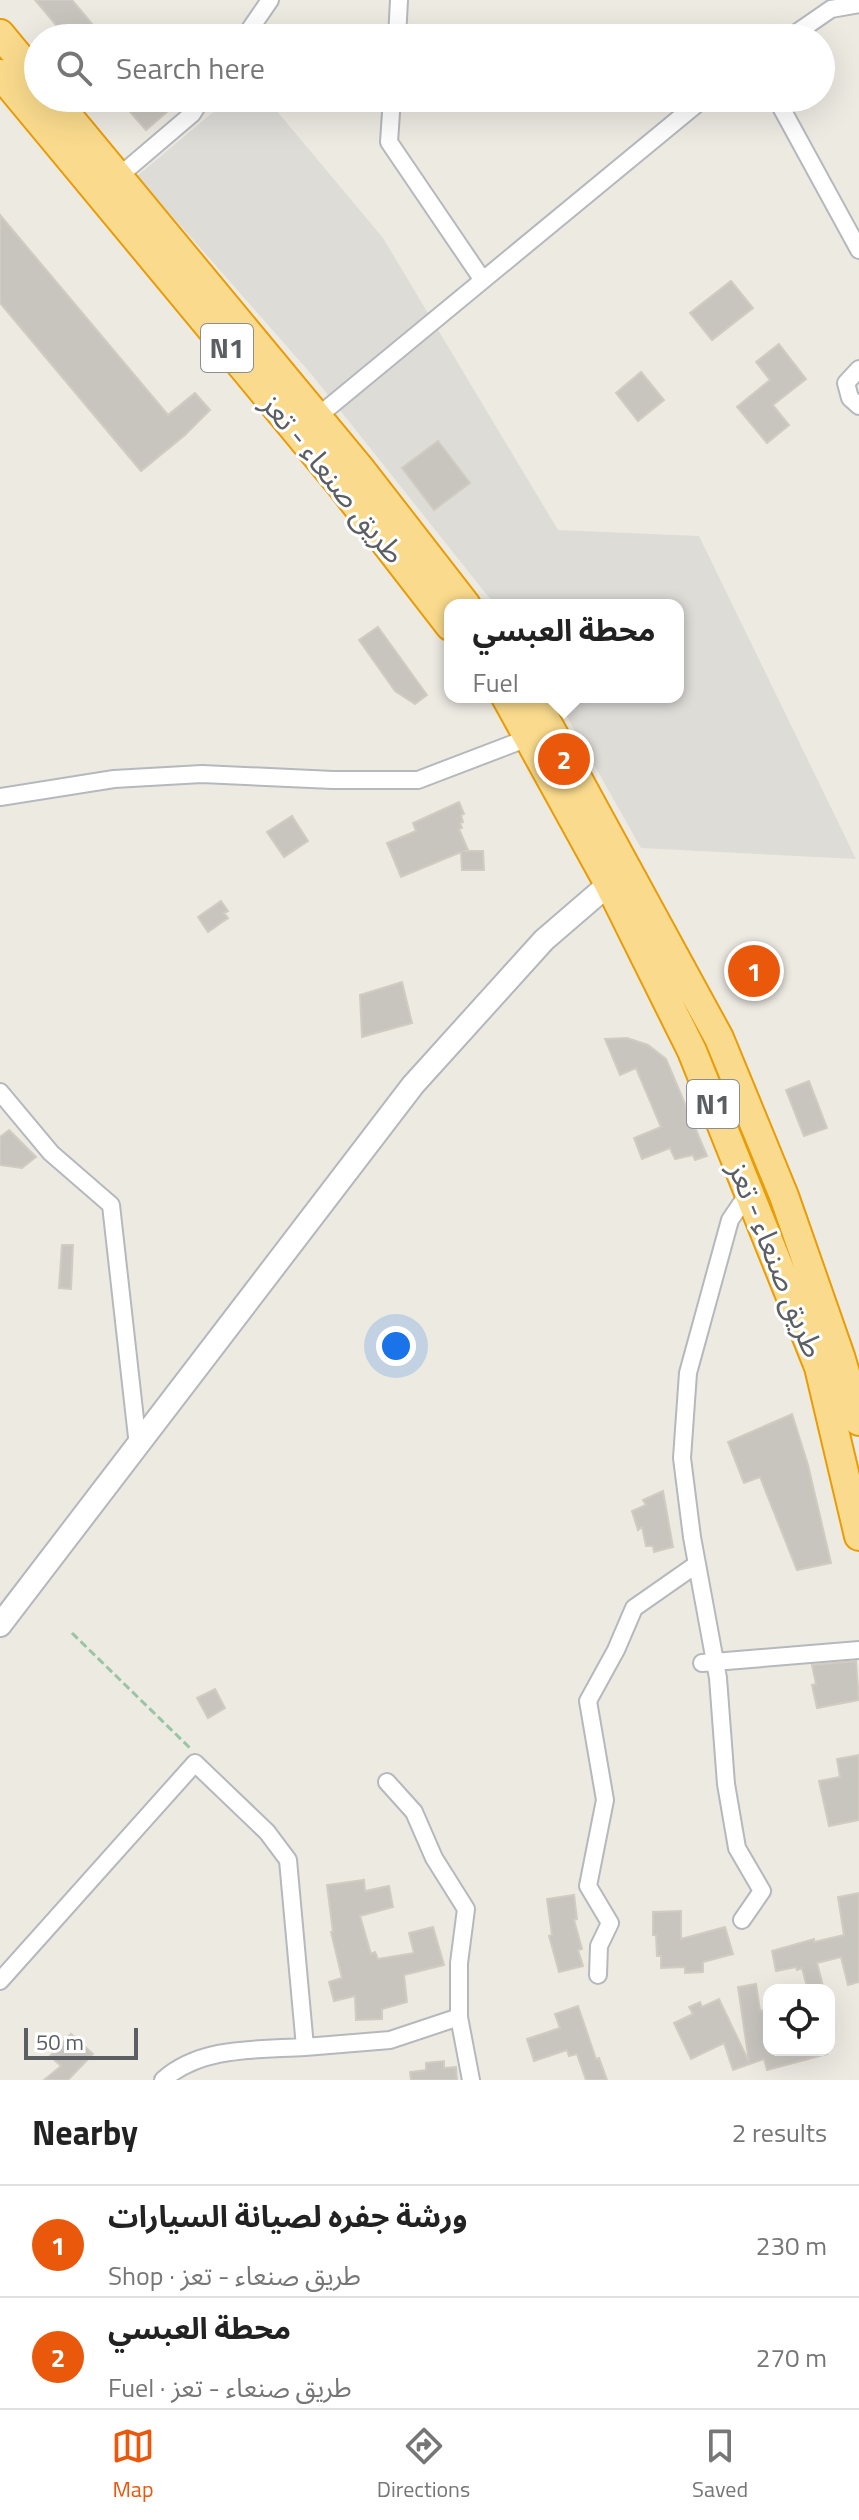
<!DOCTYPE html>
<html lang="en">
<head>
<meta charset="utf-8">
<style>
	body { margin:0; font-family:"Titillium Web","Noto Sans Arabic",sans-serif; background:#f6f6f6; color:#222 }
	.controls { position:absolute; right:24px; bottom:24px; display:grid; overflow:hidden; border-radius:16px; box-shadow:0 8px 32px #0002 }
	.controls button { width:72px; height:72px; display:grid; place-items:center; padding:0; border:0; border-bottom:2px solid #e0e0e0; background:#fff; color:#222; font:40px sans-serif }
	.scale { position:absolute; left:24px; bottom:20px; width:114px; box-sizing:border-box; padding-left:8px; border:4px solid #5b5e63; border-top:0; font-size:22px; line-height:28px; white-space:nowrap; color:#5b5e63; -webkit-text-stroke:6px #fff; paint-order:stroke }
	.you { position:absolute; left:396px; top:1346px; width:28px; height:28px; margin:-20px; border:6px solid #fff; border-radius:50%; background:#1a73e8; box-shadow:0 0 0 12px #1a73e833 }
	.badge { display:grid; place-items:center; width:52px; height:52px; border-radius:50%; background:#ea580c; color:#fff; font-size:26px; font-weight:700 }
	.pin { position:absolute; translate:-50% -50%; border:4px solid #fff; box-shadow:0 2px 8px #0006 }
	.popup { position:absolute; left:444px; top:599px; width:240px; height:104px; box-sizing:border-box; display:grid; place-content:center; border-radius:16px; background:#fff; filter:drop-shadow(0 2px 6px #0005); font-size:26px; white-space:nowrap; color:#767676 }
	.popup b { font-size:30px; color:#222 }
	.popup::after { content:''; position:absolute; left:50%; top:100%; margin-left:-16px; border:16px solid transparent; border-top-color:#fff }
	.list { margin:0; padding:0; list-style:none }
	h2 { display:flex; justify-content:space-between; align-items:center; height:104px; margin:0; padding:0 32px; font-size:34px }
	h2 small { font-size:26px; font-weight:400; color:#767676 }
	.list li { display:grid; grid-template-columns:52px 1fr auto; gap:24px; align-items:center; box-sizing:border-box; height:112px; padding:0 32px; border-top:2px solid #e0e0e0 }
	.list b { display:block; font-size:30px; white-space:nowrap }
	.list p { margin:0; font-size:26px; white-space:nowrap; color:#767676 }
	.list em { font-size:26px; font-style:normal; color:#767676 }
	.icon { flex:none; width:44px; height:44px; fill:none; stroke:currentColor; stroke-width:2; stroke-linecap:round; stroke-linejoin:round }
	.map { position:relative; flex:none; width:859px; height:2080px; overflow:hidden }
	.search { position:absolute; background:#fff; box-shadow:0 8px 32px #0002; left:24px; right:24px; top:24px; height:88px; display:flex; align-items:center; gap:20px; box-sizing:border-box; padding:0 28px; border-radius:44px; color:#767676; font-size:30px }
	.sheet { height:328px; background:#fff }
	nav { display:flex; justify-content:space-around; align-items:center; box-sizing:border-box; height:112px; border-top:2px solid #e0e0e0; background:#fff; font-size:22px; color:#767676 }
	nav a { display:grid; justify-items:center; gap:4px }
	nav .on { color:#ea580c }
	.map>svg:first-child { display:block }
	.industrial { fill:#dedcd7 }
	.building { fill:#c8c5bf; stroke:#d1ccc1; stroke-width:2 }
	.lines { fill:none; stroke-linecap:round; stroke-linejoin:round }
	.street-casing { stroke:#b5b8bc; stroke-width:20 }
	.secondary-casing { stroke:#b4b7bc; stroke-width:26 }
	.highway-casing { stroke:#e89c07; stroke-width:32 }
	.path { stroke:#99c5a4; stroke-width:3; stroke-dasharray:8 4; stroke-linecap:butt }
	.street { stroke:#fff; stroke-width:16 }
	.secondary { stroke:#fff; stroke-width:22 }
	.highway { stroke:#fadb8d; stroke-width:28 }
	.labels { text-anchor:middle; stroke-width:6; stroke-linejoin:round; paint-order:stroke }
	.shield { fill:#fff; stroke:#8c8e92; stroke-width:2 }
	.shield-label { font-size:28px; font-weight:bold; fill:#5b5e63 }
	.street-label { font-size:30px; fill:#5b5e63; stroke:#fff }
</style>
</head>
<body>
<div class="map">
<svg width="859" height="2080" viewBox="0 0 859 2080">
	<rect width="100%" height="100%" fill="#edeae2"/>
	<!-- industrial -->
	<path class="industrial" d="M230,98H266L383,238L558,530L699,536L856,859L641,848L556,697H678V605H495L312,375L137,176Z"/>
	<!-- building -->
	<path class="building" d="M35,0H72L104,38H67Z
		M118,98H155L167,112L146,130Z
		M0,215L168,415L195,393L210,410L185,435L141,471L0,303Z
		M731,281L753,308L712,340L690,313Z
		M779,344L806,379L773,405L789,425L767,443L737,407L770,380L756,362Z
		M641,372L664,400L638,421L616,393Z
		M438,441L470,483L434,510L402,468Z
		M378,627L427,695L415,704L395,691L359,640Z
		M459,802L464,814L461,815L463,822L460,823L462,828L459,829L468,850L463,851H483L484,870H462L461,852L401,877L387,843L416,831L413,823Z
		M292,816L308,841L284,857L267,832Z
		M221,901L228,911L224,913L228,918L208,932L198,917Z
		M745,948L772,953L764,994L737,990Z
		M402,982L412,1023L362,1037L360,995Z
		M627,1038L648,1045L666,1059L707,1156L695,1160L693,1155L675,1159L670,1148L642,1159L634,1138L661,1127L636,1068L620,1075L605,1039Z
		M809,1081L827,1128L804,1136L786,1090Z
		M9,1130L36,1157L22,1168L0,1165V1137Z
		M62,1245H73L71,1289L59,1288Z
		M792,1414L808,1465L831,1563L797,1570L760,1477L744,1483L728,1442Z
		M663,1491L673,1547L654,1552L653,1546H646L642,1527L638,1530L632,1511L646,1505L643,1500Z
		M856,1661L859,1700L817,1708L812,1685L816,1684L812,1665Z
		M215,1689L225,1708L208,1718L197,1698Z
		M859,1755V1820L829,1826L819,1781L840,1777L837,1759Z
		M364,1880L365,1891L389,1886L393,1907L360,1916L371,1954L375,1952L378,1959L414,1953L409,1933L433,1927L444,1965L404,1975L407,2002L382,2009V2019L356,2020L355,1996L334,2001L329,1982L342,1978L331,1932H333L327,1885Z
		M859,1893V1982L848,1985L841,1957L817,1963L824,1990H808L802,1968L797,1970L796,1967L776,1971L772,1951L814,1939V1942L844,1935L838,1897Z
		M574,1895L577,1919L574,1920L582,1949L578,1950L583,1966L559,1972L549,1936L552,1935L547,1899Z
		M681,1911V1939L725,1927L733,1954L703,1962V1972L685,1973V1967L661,1968V1956H657L656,1935H653V1912Z
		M756,1984L760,2011L769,2009V2050H826L827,2054L767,2070L764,2059L733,2070L724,2043L691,2059L674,2023L693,2014L689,2007L700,2002L702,2007L719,1999L749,2062L738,1987Z
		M578,2006L596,2059L599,2058L607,2080H586L577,2054L569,2056L567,2050L534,2061L527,2039L560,2028L555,2014Z
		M71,2034L93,2054L68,2080H44L61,2066L50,2056Z
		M444,2061V2068L456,2067L457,2080H411L410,2072L426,2070V2063Z"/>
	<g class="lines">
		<defs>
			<path id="street" d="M244,38L270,0
				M397,38L399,0
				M789,38L831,9L859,4
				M392,98L389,142L482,279
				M776,98L859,250
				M118,177L192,114L202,98
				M859,369L846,383L850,398L859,406
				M317,417L704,98
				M0,797L114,779L202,774L333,780H418L528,738
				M0,1092L51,1153L111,1205L138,1446
				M702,1663L859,1650
				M387,1782L414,1812L434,1858L466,1909L459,1963V2017L471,2080
				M742,1920L762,1891L737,1848L726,1784L718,1678L692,1537L682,1458L688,1373L730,1220L749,1192
				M598,1975L599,1946L610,1923L588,1886L605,1800L588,1701L616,1650L634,1608L697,1564
				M0,1981L195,1763L267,1832L288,1860L305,2047L390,2040L459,2017
				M163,2080C201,2046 257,2050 305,2047"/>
			<path id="secondary" d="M0,1625L413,1085L544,940L609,884"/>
			<path id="highway" d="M0,34L38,80
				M0,74L340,484L450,626
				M53,98L362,471L466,605
				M506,697L609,884L692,1051L819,1367L859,1536
				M533,697L719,1038L784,1196L840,1356L859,1421"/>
		</defs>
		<!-- street casing -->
		<use href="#street" class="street-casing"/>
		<!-- secondary casing -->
		<use href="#secondary" class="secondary-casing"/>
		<!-- highway casing -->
		<use href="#highway" class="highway-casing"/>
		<!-- path -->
		<path class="path" d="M72,1633L190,1748"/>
		<!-- street -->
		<use href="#street" class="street"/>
		<!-- secondary -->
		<use href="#secondary" class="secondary"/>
		<!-- highway -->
		<use href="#highway" class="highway"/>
	</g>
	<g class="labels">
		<!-- shield labels -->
		<g class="shield">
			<rect x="201" y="324" width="52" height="48" rx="6"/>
			<rect x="687" y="1080" width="52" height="48" rx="6"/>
		</g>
		<g class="shield-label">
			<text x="227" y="358">N1</text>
			<text x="713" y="1114">N1</text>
		</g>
		<!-- street labels -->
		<g class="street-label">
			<text transform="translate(333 479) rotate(51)" y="10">طريق صنعاء - تعز</text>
			<text transform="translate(776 1260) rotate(68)" y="10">طريق صنعاء - تعز</text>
		</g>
	</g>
</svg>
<div class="controls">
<button><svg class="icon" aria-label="locate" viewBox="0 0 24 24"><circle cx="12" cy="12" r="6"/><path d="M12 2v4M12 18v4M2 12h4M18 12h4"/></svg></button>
</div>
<div class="scale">50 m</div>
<div class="you"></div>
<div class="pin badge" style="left:754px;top:971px">1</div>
<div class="pin badge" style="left:564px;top:759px">2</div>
<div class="popup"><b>محطة العبسي</b>Fuel</div>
<div class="search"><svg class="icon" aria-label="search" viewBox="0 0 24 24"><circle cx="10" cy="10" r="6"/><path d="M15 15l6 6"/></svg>Search here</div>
</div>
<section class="sheet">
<h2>Nearby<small>2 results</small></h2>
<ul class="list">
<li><span class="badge">1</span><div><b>ورشة جفره لصيانة السيارات</b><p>Shop · طريق صنعاء - تعز</p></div><em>230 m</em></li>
<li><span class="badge">2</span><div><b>محطة العبسي</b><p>Fuel · طريق صنعاء - تعز</p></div><em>270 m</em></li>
</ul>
</section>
<nav>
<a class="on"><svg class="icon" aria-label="map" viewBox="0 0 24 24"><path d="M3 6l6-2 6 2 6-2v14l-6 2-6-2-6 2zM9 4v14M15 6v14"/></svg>Map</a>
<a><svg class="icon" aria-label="directions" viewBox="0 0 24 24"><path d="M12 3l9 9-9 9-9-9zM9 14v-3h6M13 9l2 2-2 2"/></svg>Directions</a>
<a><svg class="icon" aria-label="saved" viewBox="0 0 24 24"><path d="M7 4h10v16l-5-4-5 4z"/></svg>Saved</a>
</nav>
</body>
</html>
